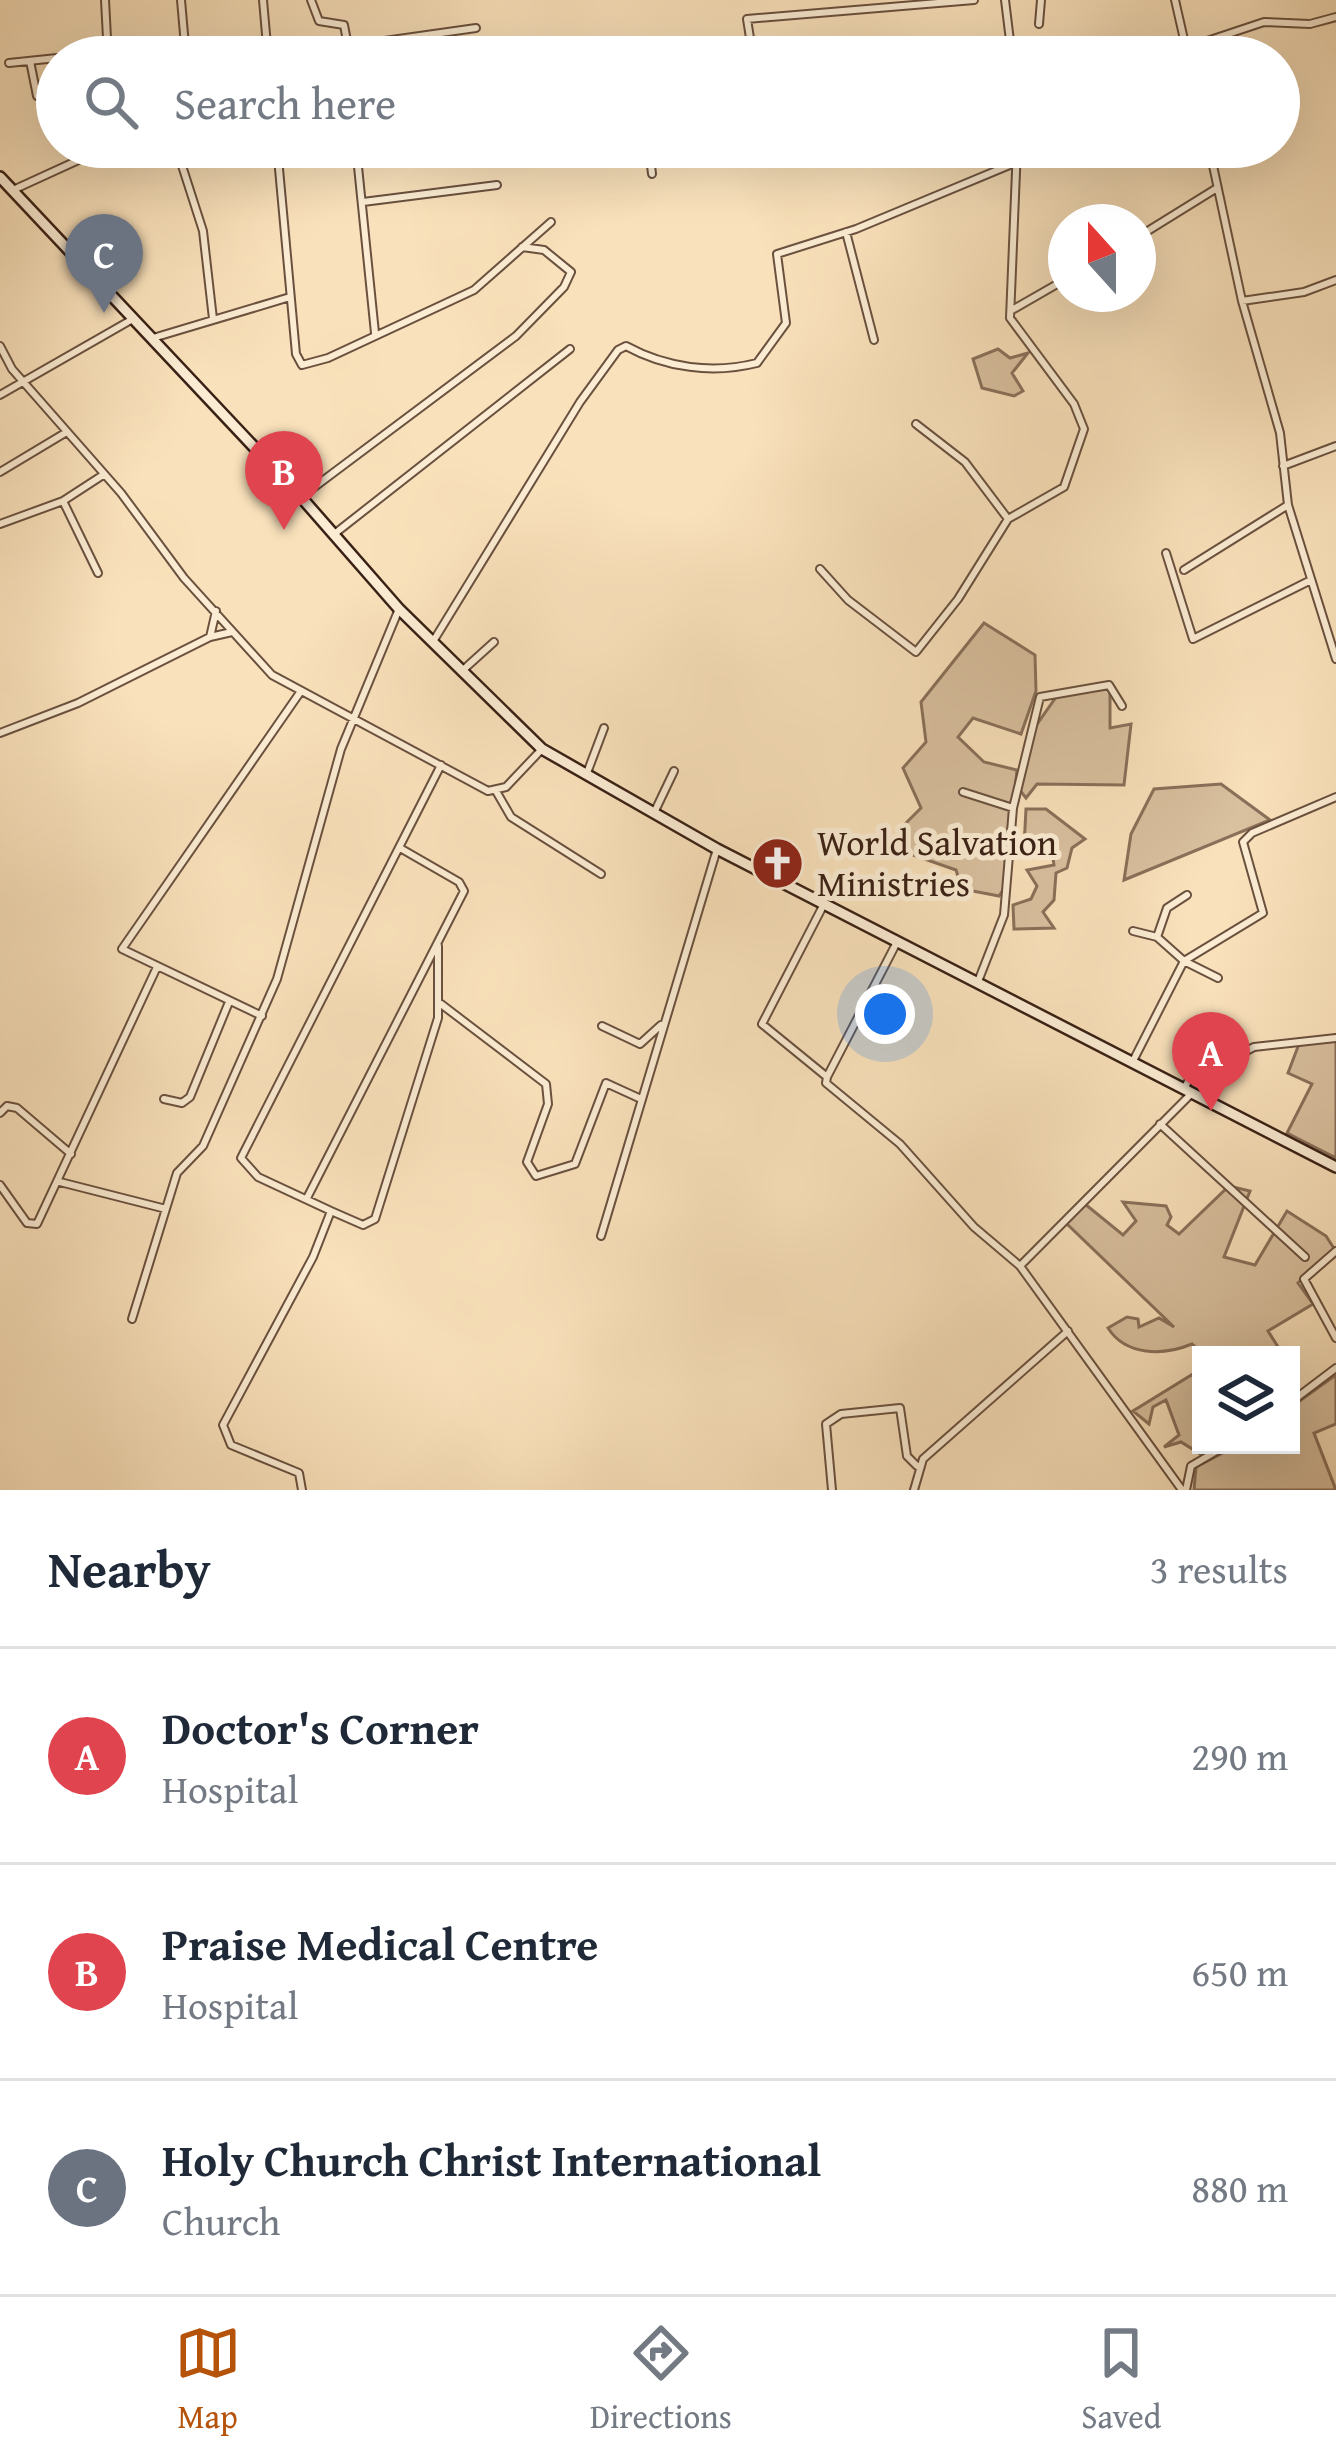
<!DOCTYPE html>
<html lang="en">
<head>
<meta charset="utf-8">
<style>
	body { margin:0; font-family:"Gentium Book Plus",serif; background:#f6f6f7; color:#1f2937 }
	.controls { position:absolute; right:36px; bottom:36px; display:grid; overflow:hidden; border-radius:0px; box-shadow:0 12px 48px #0002 }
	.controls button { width:108px; height:108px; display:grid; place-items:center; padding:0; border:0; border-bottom:3px solid #e0e1e3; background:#fff; color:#1f2937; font:60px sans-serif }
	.compass { position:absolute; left:1048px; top:204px; width:108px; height:108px; border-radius:50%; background:#fff; box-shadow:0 12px 48px #0002; rotate:339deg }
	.you { position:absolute; left:885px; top:1014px; width:42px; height:42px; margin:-30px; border:9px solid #fff; border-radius:50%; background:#1a73e8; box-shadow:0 0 0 18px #1a73e833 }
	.badge { display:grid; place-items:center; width:78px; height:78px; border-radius:50%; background:#b45309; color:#fff; font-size:39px; font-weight:700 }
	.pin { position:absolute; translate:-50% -99px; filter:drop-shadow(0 3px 6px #0008) }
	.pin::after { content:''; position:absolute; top:63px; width:42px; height:36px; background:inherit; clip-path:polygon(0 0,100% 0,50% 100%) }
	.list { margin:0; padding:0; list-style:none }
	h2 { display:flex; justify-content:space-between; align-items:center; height:156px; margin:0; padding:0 48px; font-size:51px }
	h2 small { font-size:39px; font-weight:400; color:#747a83 }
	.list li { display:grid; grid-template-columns:78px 1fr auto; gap:36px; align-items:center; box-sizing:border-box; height:216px; padding:0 48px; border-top:3px solid #e0e1e3 }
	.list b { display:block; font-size:45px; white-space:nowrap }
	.list p { margin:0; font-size:39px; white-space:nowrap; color:#747a83 }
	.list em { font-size:39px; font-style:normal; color:#747a83 }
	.icon { flex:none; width:66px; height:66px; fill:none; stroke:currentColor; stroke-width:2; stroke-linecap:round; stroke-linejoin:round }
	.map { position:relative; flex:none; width:1336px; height:1490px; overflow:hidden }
	.search { position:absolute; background:#fff; box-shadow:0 12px 48px #0002; left:36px; right:36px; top:36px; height:132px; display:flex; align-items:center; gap:30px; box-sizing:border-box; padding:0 42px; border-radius:66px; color:#747a83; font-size:45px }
	.sheet { height:804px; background:#fff }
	nav { display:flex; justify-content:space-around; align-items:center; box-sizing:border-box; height:168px; border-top:3px solid #e0e1e3; background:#fff; font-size:33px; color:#747a83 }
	nav a { display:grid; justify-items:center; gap:6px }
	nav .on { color:#b45309 }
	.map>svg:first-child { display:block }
	.green { fill:#d9c09f; stroke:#8a705a; stroke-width:3 }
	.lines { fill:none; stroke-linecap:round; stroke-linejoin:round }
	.street-casing { stroke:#6a513f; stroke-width:10 }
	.secondary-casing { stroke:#3a2116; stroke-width:14 }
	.street { stroke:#fbecd3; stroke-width:6 }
	.secondary { stroke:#fbecd3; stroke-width:9 }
	.labels { text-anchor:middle; stroke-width:10; stroke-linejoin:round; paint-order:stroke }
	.poi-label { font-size:36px; fill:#3a2116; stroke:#fbecd3; text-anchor:start }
</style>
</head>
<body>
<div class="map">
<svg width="1336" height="1490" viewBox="0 0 1336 1490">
	<rect width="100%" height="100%" fill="#f9e1bb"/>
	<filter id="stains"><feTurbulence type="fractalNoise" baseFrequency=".00167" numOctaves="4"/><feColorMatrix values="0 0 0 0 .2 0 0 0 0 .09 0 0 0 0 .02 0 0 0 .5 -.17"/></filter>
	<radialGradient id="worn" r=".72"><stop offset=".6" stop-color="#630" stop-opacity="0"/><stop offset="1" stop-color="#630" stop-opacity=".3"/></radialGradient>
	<!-- green -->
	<path class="green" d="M998,349L1010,358L1028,353L1012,373L1023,391L1014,396L982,388L973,359Z
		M984,623L1035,655L1036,691L1021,734L973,718L958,737L984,762L1017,770L1005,887L999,896L962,889L956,870L904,852L901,828L921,808L903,768L926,742L921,702Z
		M1110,689V728L1131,724L1124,785L1037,784L1026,798L1019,789L1033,730L1059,693Z
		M1221,784L1270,820L1124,880L1131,834L1154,789Z
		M1026,809H1046L1085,839L1072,848L1067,868L1056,873L1054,900L1043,912L1054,928L1014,929L1013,905L1031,899L1037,886L1027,870L1054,865L1052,852L1024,847Z
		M1336,1039V1158L1287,1133L1312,1084L1288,1073L1299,1044Z
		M1229,1186L1250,1191L1224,1257L1255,1265L1287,1211L1326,1236L1335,1250L1298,1283L1313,1304L1268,1331L1283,1355H1204L1192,1344C1163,1356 1126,1356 1108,1328L1127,1317L1138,1319L1139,1327L1159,1318L1174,1327L1065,1222L1085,1204L1123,1235L1136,1221L1123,1202L1166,1206L1171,1217L1167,1225L1179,1234Z
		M1193,1374L1201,1395V1445H1226L1202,1455L1181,1442L1164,1447L1179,1435L1166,1400L1153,1407L1149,1424L1133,1411Z
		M1336,1375V1424L1314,1433L1336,1490H1194L1196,1467L1238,1445H1291V1407Z"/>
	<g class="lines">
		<defs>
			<path id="street" d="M105,0L108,57
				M181,0L186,57
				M263,0L268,57
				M311,0L319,21L344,25L350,57
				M1005,0L1012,57
				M1175,0L1188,57
				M1039,24L1041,0
				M349,46L476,28
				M1186,48L1264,22L1310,24L1336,17
				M72,57L108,54
				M753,57L747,19L974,0
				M30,61L37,96
				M9,63L57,58
				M176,147L203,231L213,319
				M277,147L296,354L302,365L328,358L474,290L551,222
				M356,147L375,333
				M649,147L652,174
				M785,147L792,154L804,147
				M1209,147L1242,301L1280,433L1288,505L1336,659
				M13,190L107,147
				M363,202L497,185
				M846,232L874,340
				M1138,237L1217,188
				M1242,301L1304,292L1336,280
				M1012,310L1066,279
				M153,338L290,297
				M0,346L12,369L121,493L184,578L272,675L488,791L506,787L542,749
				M0,395L131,320
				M916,424L965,462L1008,519L1064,487L1084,429L1074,404L1010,318L1017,147
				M1283,466L1336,446
				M0,472L65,433
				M301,497L516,336L564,287L571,272L544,250L522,247
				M63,501L98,573
				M0,524L63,501L103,475
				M333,535L570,349
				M1166,553L1193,639L1311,580
				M820,569L848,600L916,652L958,599L1008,519
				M1184,570L1288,505
				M210,637L216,611
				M434,640L580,402L618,350L626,346C666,368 713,374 757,363L786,323L777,254L856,229L1017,162
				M463,670L494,642
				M0,733L78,703L210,637L232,632
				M587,773L604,728
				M496,791L511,817L601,874
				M963,792L1013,808
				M654,813L674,771
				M824,904L762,1024L827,1077L826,1083L900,1144L974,1227L1020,1266
				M1157,937L1167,908L1187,895
				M1218,978L1184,961L1263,913L1243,842L1252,833L1336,797
				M979,979L1004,915L1013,808L1040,697L1109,685L1122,706
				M441,1004L546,1084L548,1104L527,1162L536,1176L575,1164L606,1083L641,1099
				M262,1016L122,949L301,691
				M602,1026L640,1044L661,1025
				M1133,1061L1184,961L1157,937L1133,931
				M1225,1062L1254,1047L1336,1038
				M827,1077L897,942
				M1185,1087L1208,1046
				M164,1099L182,1103L190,1097L229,1002
				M0,1113L7,1106L17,1108L71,1154
				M1160,1124L1305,1257
				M60,1182L166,1209
				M0,1185L27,1223L37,1224L157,967
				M307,1198L464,891L459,882L400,848
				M331,1211L363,1225L375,1219L438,1018V946
				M601,1236L717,849
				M1336,1251L1304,1279L1336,1338
				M132,1319L177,1173L203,1146L277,979L341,749L399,609
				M1291,1402L1336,1368
				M302,1490L299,1473L231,1445L223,1425L313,1257L331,1211L258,1177L241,1158L441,765
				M832,1490L826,1424L841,1414L900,1408L907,1456L917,1466
				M914,1490L923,1459L1068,1331
				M1182,1490L1020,1266L1191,1094
				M1186,1490L1191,1466L1227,1445"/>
			<path id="secondary" d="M0,177L301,497L399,609L542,749L717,849L1336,1167"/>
		</defs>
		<!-- street casing -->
		<use href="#street" class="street-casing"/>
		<!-- secondary casing -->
		<use href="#secondary" class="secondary-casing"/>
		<!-- street -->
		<use href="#street" class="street"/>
		<!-- secondary -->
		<use href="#secondary" class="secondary"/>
	</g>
	<!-- icons -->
	<defs>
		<symbol id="church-disc" viewBox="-11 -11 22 22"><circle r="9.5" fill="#8f2418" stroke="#fbecd3"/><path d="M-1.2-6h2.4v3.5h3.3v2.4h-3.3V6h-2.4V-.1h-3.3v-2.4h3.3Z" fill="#fff"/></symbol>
	</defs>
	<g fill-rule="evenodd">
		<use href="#church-disc" x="748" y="834" width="59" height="59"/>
	</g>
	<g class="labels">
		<!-- poi labels -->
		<g class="poi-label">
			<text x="817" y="855">World Salvation<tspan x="817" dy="41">Ministries</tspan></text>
		</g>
	</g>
	<rect width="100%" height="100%" filter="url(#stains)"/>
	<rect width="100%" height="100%" fill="url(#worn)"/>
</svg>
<div class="controls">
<button><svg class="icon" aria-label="layers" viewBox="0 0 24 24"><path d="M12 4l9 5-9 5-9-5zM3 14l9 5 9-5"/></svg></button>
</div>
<svg class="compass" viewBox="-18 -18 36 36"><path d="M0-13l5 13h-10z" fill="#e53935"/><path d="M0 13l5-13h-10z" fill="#747a83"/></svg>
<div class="you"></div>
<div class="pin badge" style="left:1211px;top:1111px;background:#e0444e">A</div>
<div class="pin badge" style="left:284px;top:530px;background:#e0444e">B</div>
<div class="pin badge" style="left:104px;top:313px;background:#6b7280">C</div>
<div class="search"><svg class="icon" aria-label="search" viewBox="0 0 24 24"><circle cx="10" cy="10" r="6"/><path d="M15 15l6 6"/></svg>Search here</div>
</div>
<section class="sheet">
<h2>Nearby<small>3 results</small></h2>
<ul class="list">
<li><span class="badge" style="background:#e0444e">A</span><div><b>Doctor's Corner</b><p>Hospital</p></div><em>290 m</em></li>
<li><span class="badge" style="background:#e0444e">B</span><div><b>Praise Medical Centre</b><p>Hospital</p></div><em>650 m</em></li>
<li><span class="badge" style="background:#6b7280">C</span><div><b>Holy Church Christ International</b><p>Church</p></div><em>880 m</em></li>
</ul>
</section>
<nav>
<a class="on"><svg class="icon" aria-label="map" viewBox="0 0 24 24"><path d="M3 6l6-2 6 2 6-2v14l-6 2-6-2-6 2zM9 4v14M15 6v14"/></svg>Map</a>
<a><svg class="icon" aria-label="directions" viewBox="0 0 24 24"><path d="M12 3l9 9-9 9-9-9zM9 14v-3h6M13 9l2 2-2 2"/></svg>Directions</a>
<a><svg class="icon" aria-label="saved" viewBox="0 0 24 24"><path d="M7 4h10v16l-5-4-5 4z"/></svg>Saved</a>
</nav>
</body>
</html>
